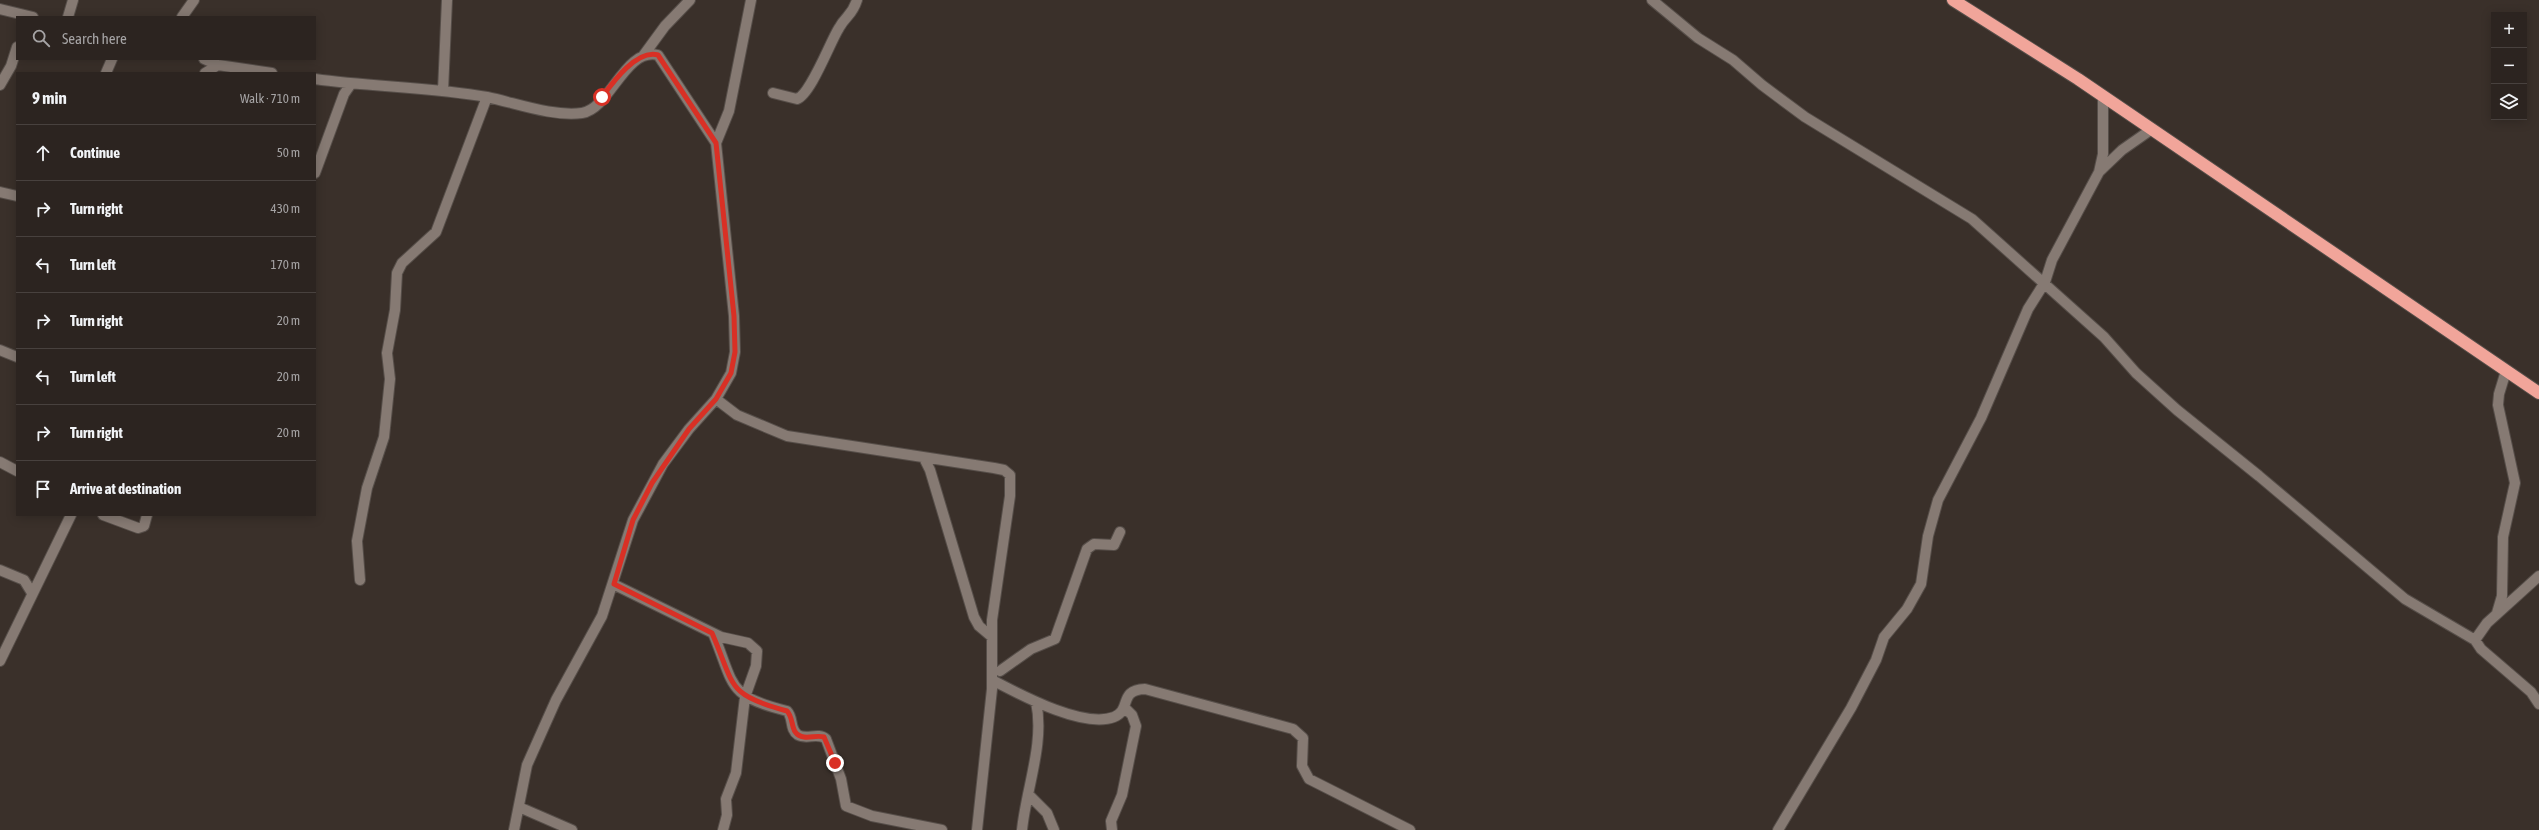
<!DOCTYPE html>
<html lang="en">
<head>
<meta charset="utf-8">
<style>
	body { margin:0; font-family:"Asap Condensed",sans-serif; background:#38302d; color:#f1f3f6 }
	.controls { position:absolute; right:12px; top:12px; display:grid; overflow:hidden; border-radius:0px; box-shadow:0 2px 10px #0003 }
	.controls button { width:36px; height:36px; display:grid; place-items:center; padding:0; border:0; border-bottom:1px solid #48413e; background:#2c2420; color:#f1f3f6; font:20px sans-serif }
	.stop { position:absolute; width:12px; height:12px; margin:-9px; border:3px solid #d93025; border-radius:50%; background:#fff }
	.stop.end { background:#d93025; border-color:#fff; box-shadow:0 1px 4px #0008 }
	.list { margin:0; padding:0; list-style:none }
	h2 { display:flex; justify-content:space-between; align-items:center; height:52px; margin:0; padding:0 16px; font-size:17px }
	h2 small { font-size:13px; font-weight:400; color:#a6a4a5 }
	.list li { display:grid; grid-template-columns:26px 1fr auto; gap:12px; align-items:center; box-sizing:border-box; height:56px; padding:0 16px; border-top:1px solid #48413e }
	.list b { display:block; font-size:15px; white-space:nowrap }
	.list em { font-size:13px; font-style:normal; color:#a6a4a5 }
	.icon { flex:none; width:22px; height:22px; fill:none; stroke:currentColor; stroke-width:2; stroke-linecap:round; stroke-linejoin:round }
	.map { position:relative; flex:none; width:2539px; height:830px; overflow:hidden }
	.search { position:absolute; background:#2c2420; box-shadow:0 2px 10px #0003; left:16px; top:16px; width:300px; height:44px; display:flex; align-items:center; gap:10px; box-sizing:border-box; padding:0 14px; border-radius:0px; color:#a6a4a5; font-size:15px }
	.panel { position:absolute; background:#2c2420; box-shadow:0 2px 10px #0003; left:16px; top:72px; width:300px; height:444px; border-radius:0px }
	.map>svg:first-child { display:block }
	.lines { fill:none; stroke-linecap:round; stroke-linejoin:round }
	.minor-casing { stroke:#564e49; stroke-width:12 }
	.highway-casing { stroke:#564e49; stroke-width:14 }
	.minor { stroke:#867a73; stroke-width:10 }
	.highway { stroke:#f1a59a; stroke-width:12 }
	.route { stroke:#d93025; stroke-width:5 }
</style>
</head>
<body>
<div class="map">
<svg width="2539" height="830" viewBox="0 0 2539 830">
	<rect width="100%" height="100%" fill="#3a302a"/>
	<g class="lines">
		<defs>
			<path id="minor" d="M1652,0L1698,38L1733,60L1762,85L1805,117L1972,219L2104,337L2136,373L2177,410L2259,476L2405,599L2475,640
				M0,9L33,17
				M68,17L73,0
				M182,17L194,0
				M643,56L665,26L690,0
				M204,59L218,65L272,73
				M106,73L112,59
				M205,73L218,65
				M315,79C372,87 430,87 487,97C516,103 553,117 582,113C610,109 625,47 658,55L716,143
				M0,85L11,66L17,47
				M443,91L447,0
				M773,93L797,99C811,94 830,42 839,28C846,15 852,16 857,0
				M2099,172L2122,150L2152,129
				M315,173L344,94L351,84
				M0,192L17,196
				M0,350L17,357
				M716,399L737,415L787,436L994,468L1004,470L1010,475V496L992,620V689L977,830
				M924,458L930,470L974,617L979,626L992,637
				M0,462L17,471
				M103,515L138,528L144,526L147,515
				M0,570L24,580L32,593
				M2539,576L2487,623L2475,640L2481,649L2531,692L2539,704
				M360,580L357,541L367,488L384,437L390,379L387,353L395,310L397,273L402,263L436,232L487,97
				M613,584L721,637L748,643L757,651L756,666L745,697L736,773L726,799L727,815L723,830
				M2497,613L2502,596L2503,537L2515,483L2498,405L2499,394L2506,371
				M713,633C735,686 726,696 787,711C794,718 789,729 798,735C807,740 818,732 826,739L841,779L846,806L872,816L942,830
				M0,661L71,515
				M1000,671L1031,649L1055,639L1087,549L1094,544L1114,545L1120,532
				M992,680C1019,694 1083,729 1114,717C1132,710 1118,690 1145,689L1293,729L1303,738L1302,766L1309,779L1410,830
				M1028,794L1047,813L1054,830
				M519,807L572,830
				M514,830L527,765L556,700L602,616L633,520L663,464L689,429L716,399L731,373L735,352L734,316L716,143L729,111L751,0
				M1022,830C1026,789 1045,743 1036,702
				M1112,830L1111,821L1122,795L1136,726L1132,715L1124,707
				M1778,830L1851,708L1876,660L1884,637L1907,609L1921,584L1928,536L1938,500L1981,418L2028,309L2045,282L2052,260L2099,172L2103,154V96"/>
			<path id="highway" d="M1953,0L2078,79L2539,393"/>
		</defs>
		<!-- minor casing -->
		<use href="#minor" class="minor-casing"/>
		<!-- highway casing -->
		<use href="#highway" class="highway-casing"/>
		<!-- minor -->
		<use href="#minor" class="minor"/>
		<!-- highway -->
		<use href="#highway" class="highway"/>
	</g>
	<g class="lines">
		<!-- route -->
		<path class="route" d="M602,97C613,82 637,49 658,55L716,143L734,316L735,352L731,373L716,399L689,429L652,483L633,520L614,584L712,633C735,686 726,695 787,711C795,719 789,735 804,737C811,738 817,735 824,737L835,763"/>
	</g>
</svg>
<div class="controls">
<button>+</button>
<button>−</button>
<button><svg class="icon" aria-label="layers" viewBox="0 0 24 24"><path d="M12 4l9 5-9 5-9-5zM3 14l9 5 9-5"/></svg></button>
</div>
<div class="stop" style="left:602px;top:97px"></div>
<div class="stop end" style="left:835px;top:763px"></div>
<div class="search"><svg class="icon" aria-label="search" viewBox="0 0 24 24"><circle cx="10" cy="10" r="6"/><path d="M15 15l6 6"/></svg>Search here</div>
<section class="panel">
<h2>9 min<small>Walk · 710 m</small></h2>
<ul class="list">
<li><svg class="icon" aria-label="ahead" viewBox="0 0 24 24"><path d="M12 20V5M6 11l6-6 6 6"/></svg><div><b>Continue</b></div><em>50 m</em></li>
<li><svg class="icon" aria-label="right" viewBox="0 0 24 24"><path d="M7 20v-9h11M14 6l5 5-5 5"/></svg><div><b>Turn right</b></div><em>430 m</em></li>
<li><svg class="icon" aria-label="left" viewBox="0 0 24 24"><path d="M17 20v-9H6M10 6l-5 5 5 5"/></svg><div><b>Turn left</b></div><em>170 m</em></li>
<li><svg class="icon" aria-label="right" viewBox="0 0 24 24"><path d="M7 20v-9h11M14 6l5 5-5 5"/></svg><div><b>Turn right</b></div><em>20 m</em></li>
<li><svg class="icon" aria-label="left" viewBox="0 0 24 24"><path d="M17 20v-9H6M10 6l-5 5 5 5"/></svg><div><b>Turn left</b></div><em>20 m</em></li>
<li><svg class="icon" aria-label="right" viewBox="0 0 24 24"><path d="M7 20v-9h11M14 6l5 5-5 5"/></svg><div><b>Turn right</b></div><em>20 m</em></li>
<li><svg class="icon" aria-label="arrive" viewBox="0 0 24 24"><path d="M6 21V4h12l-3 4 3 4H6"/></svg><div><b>Arrive at destination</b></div></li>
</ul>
</section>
</div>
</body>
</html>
